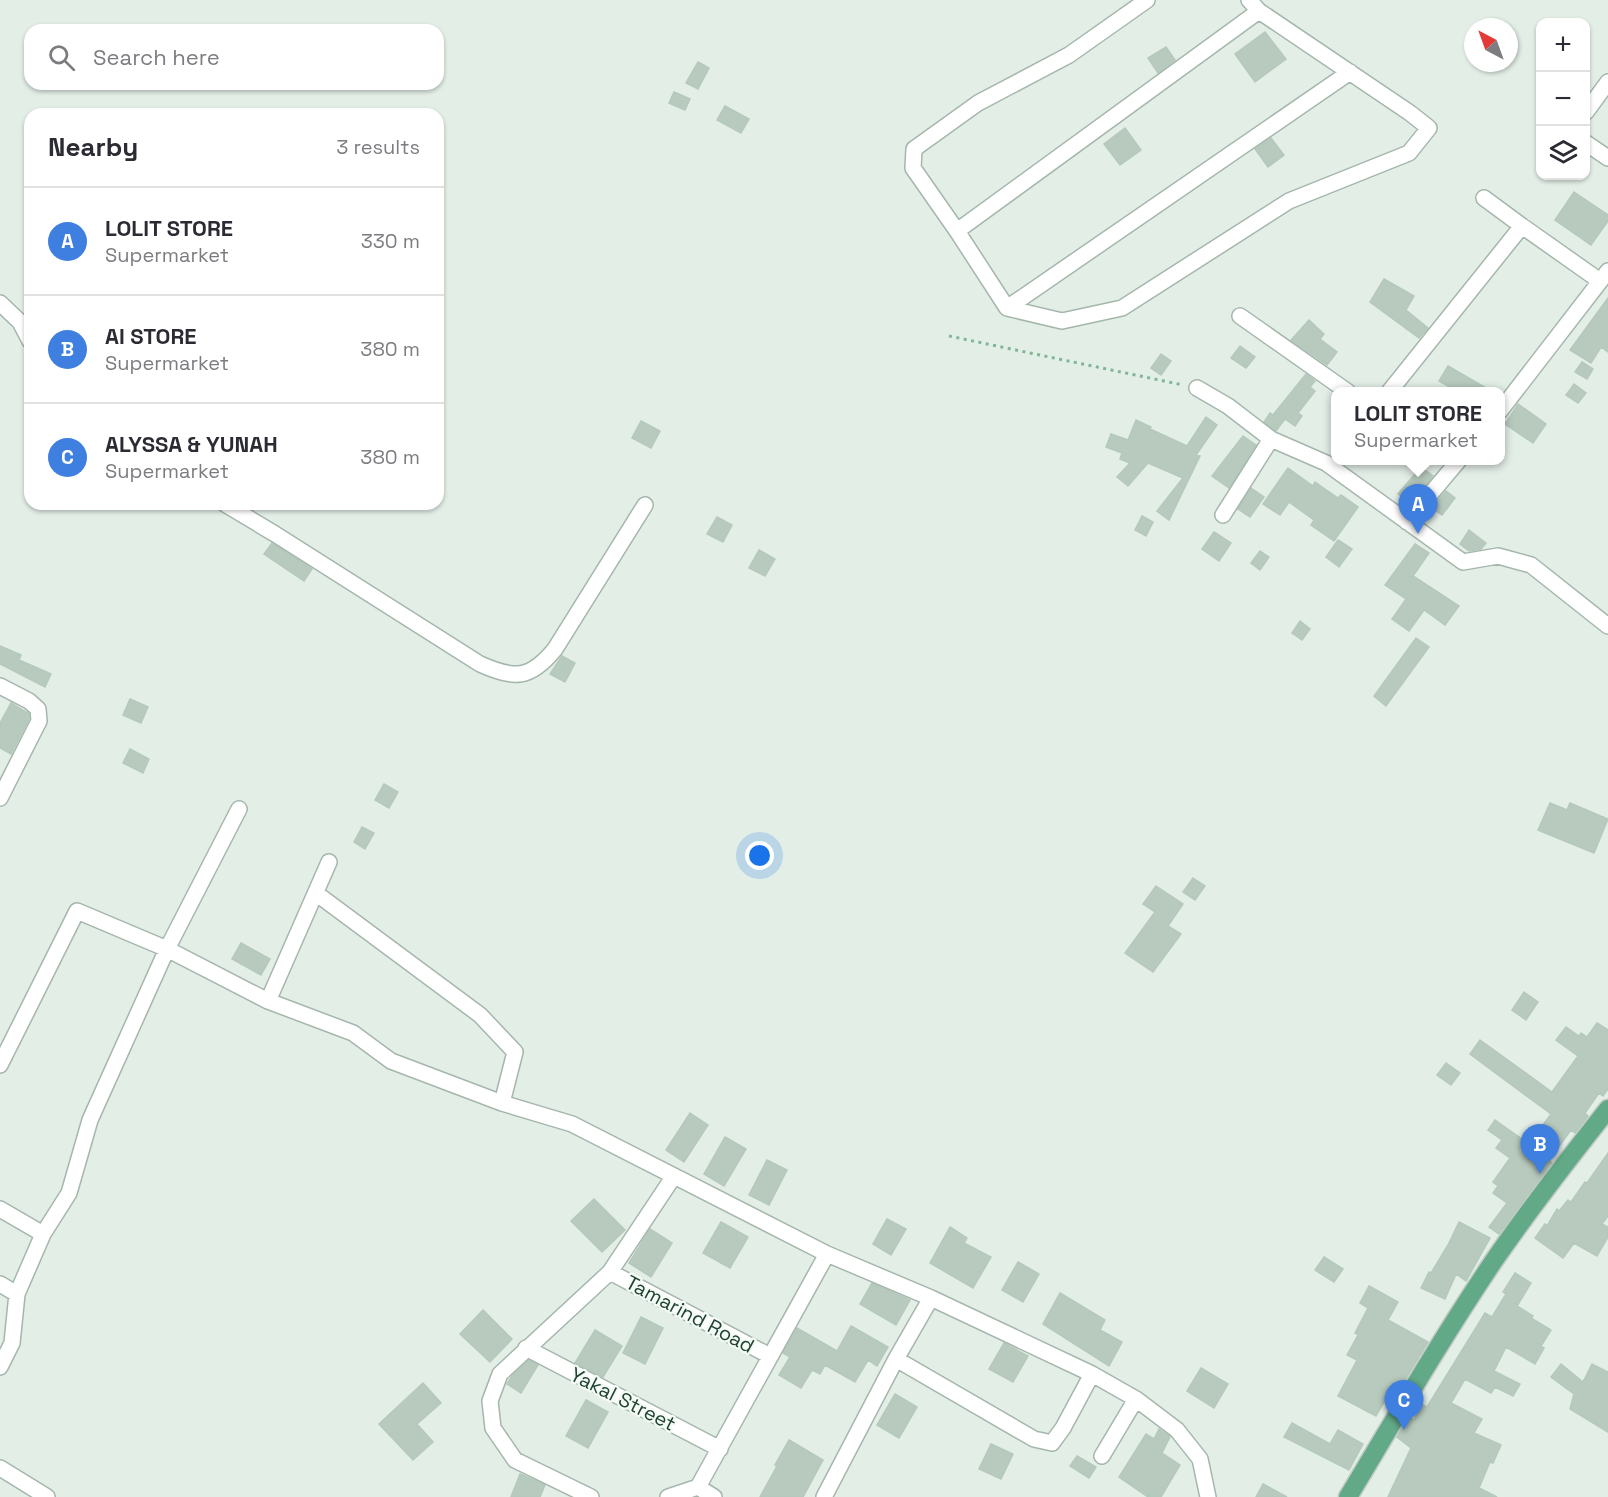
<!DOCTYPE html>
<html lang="en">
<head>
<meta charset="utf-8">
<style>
	body { margin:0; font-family:"Space Grotesk",sans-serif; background:#f7f7f7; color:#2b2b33 }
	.controls { position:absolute; right:18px; top:18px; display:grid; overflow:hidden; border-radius:12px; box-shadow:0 2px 4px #0004 }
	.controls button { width:54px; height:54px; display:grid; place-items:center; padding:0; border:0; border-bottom:2px solid #e1e1e2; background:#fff; color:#2b2b33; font:30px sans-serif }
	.compass { position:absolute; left:1464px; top:18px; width:54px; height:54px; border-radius:50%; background:#fff; box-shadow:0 2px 4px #0004; rotate:319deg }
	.you { position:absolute; left:760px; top:856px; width:21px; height:21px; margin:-15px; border:4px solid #fff; border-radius:50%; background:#1a73e8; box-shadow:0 0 0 9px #1a73e833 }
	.badge { display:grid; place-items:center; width:39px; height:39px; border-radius:50%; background:#0b8043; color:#fff; font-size:20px; font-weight:700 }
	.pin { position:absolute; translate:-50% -50px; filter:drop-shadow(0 2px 3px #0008) }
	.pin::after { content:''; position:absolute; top:32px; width:21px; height:18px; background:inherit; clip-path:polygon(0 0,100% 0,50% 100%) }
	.popup { position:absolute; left:1331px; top:387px; width:174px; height:78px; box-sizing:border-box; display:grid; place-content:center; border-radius:12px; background:#fff; filter:drop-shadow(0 2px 4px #0005); font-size:20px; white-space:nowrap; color:#7c7c81 }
	.popup b { font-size:22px; color:#2b2b33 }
	.popup::after { content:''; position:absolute; left:50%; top:100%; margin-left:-12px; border:12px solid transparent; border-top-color:#fff }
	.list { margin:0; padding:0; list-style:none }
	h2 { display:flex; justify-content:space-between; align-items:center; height:78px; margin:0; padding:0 24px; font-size:26px }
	h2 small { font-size:20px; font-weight:400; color:#7c7c81 }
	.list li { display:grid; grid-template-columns:39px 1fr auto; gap:18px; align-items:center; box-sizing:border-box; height:108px; padding:0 24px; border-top:2px solid #e1e1e2 }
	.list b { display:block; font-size:22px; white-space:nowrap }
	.list p { margin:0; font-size:20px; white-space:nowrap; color:#7c7c81 }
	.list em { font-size:20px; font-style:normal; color:#7c7c81 }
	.icon { flex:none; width:33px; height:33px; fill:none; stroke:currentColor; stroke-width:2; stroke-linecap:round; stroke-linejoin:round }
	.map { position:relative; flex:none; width:1608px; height:1497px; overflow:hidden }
	.search { position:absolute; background:#fff; box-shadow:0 2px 4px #0004; left:24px; top:24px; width:420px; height:66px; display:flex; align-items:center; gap:15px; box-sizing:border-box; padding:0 21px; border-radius:18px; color:#7c7c81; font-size:22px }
	.panel { position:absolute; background:#fff; box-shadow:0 2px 4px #0004; left:24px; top:108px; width:420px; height:402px; border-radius:18px }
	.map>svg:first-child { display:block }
	.building { fill:#b8cabe; stroke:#b4c9bc; stroke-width:1.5 }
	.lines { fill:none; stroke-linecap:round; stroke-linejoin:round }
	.minor-casing { stroke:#a5b7ad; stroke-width:18 }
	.major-casing { stroke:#c1cac5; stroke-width:21 }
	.path { stroke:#80b698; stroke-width:3; stroke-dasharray:3 4.5; stroke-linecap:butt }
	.minor { stroke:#fff; stroke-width:15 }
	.major { stroke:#62a987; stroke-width:18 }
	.labels { text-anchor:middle; stroke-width:4.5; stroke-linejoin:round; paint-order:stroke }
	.street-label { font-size:20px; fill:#204231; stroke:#f4faf6 }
</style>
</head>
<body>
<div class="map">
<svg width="1608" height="1497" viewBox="0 0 1608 1497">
	<rect width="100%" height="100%" fill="#e3eee7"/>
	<!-- building -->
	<path class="building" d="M1265,32L1286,59L1255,82L1235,54Z
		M1166,47L1175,60L1158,73L1148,58Z
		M698,62L709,68L698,89L686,83Z
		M674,92L690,99L685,110L669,103Z
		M725,106L749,119L741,133L717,120Z
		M1125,128L1141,150L1120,165L1104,144Z
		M1271,138L1284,155L1268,167L1255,149Z
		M1574,192L1608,215V221L1591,245L1555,220Z
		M1384,279L1414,296L1406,310L1428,328L1419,338L1370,302Z
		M1608,298V352L1601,347L1591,363L1570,350Z
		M1309,320L1324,334L1320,339L1337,352L1327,365L1291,340Z
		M1240,346L1255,357L1246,368L1231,358Z
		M1161,354L1171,361L1161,375L1151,368Z
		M1582,362L1593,369L1587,379L1575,372Z
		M1448,366L1493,392H1458L1439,381Z
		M1306,374L1315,381L1310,387L1315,391L1298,413L1302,416L1295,426L1285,419L1276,431L1264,422L1270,413L1273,415Z
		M1574,384L1586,393L1578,403L1566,395Z
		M1518,404L1546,424L1533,443L1505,424Z
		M1206,417L1217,425L1196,455L1200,456L1169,520L1157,511L1183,478L1148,463L1128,486L1117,477L1130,463L1120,459L1122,453L1106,447L1111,434L1128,440L1136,420L1151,427L1150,429L1187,446Z
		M641,421L660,431L651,448L632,438Z
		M1243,436L1256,445L1229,488L1212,476Z
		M1421,467L1433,476L1410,504L1398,494Z
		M1288,468L1313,486L1315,482L1338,498L1341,495L1358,507L1334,541L1311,525L1314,520L1289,502L1280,515L1263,504Z
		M1251,488L1264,497L1250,517L1238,509Z
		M1446,491L1455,498L1442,515L1432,508Z
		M1142,516L1153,522L1146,536L1135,530Z
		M717,517L732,525L723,542L707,534Z
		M1469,530L1486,543L1481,549L1469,551L1460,544Z
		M1214,532L1231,543L1219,561L1202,549Z
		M1338,540L1352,549L1339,567L1326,557Z
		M272,543L312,569L304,581L264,554Z
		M1415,544L1429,553L1413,576L1459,606L1445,625L1424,610L1409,631L1392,619L1406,599L1385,585Z
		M759,550L775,559L765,576L749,568Z
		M1260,551L1269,557L1260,570L1251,563Z
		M1300,621L1310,629L1302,640L1292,633Z
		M1416,638L1429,647L1386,706L1374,696Z
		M0,646L21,655L19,660L51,674L45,687L0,664Z
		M562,656L575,663L565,682L550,674Z
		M130,699L148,707L141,723L123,715Z
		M11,703L29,714V719L11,754L0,748V723Z
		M130,749L149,759L143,773L123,763Z
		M384,784L398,792L389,808L375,800Z
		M1550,803L1567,810L1570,803L1608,819L1594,853L1538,830Z
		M362,827L374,833L365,849L354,842Z
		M1193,878L1205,886L1195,900L1183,892Z
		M1156,886L1183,904L1168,926L1181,934L1153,972L1125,953L1155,912L1143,904Z
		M241,943L270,959L261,975L232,959Z
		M1524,992L1538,1002L1526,1020L1512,1010Z
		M1597,1023L1608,1030V1089L1603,1096L1599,1093L1585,1113L1588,1116L1575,1133L1571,1130L1549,1160L1552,1163L1499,1234L1489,1227L1507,1203L1493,1193L1498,1186L1493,1182L1510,1158L1496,1148L1502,1140L1488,1130L1495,1120L1529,1144L1551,1114L1470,1054L1480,1040L1552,1092L1578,1056L1556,1040L1566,1027L1579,1036L1581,1033L1587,1037Z
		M1446,1063L1460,1073L1451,1085L1437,1075Z
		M690,1113L708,1125L684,1162L666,1150Z
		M725,1137L746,1149L724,1186L704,1174Z
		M1608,1153V1216L1602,1224L1608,1227V1237L1597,1256L1574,1243L1563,1258L1535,1238L1545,1224L1547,1226L1557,1209L1559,1211L1568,1200L1571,1202L1585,1182L1587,1183Z
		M767,1160L787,1170L769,1205L749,1195Z
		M594,1199L625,1230L602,1252L571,1221Z
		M887,1219L906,1229L891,1255L873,1244Z
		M721,1222L748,1237L730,1268L703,1253Z
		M1459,1222L1490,1238L1466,1281L1456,1274L1445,1299L1421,1288L1429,1272L1431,1273L1448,1245Z
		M950,1227L967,1238L964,1243L991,1257L973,1288L930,1263Z
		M650,1229L672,1243L651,1277L629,1263Z
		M1324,1257L1343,1269L1334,1282L1315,1270Z
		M1018,1262L1039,1274L1023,1302L1002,1290Z
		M1515,1273L1531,1283L1517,1306L1533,1316L1531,1318L1551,1330L1541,1346L1544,1348L1535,1364L1506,1347L1494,1371L1520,1384L1513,1396L1495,1387L1491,1393L1465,1379L1451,1403L1482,1419L1474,1433L1501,1445L1493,1463L1490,1462L1479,1488L1497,1497H1388L1411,1448L1397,1437L1409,1417L1414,1420L1423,1405L1427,1407L1485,1313L1492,1317L1506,1294L1503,1292Z
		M872,1283L910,1300L896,1325L860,1304Z
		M1369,1286L1398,1302L1388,1320L1428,1342L1389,1406L1384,1402L1376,1416L1338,1396L1357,1360L1347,1355L1358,1335L1355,1333L1368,1308L1360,1303Z
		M1060,1293L1105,1320L1100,1330L1122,1342L1109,1366L1043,1324Z
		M483,1310L512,1339L490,1362L460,1334Z
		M641,1317L663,1328L645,1364L623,1353Z
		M851,1326L888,1347L877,1366L868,1360L855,1382L825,1365L820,1374L812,1370L801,1388L779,1375L790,1357L783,1353L797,1328L837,1351Z
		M595,1330L622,1346L603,1377L575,1363Z
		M1004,1343L1028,1356L1013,1382L989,1369Z
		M529,1360L538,1365L521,1393L507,1384L512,1376Z
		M1561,1364L1583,1382L1592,1364L1608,1372V1432L1570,1409L1574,1394L1551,1377Z
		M1201,1368L1228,1384L1214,1408L1187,1391Z
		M423,1383L441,1403L417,1424L433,1442L413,1460L379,1424Z
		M895,1394L917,1407L899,1438L877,1425Z
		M586,1400L608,1412L588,1448L566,1436Z
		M1292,1423L1330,1444L1338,1430L1363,1444L1349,1470L1284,1437Z
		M1159,1429L1170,1437L1162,1453L1180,1465L1161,1497H1148L1119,1477L1146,1434L1154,1439Z
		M789,1440L823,1460L803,1497H760L777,1466L775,1465Z
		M991,1444L1013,1454L1001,1479L979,1469Z
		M1077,1456L1096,1467L1089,1478L1070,1466Z
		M520,1474L545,1485L540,1497H511Z
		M1263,1484L1287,1497H1256Z"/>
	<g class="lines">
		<defs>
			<path id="minor" d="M1147,0L1069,55L978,103L914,149L913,168L957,231L1007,308L1062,321L1122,308L1289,201L1409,153L1429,128L1410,113L1259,11L1249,0
				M1586,112L1608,82
				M1586,143L1608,158
				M1484,198L1522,226
				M957,231L1259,11
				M0,303L20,322L30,341
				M1007,308L1350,72
				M1240,316L1348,392
				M1197,388L1228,406L1271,439
				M1389,392L1522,226L1600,281
				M1500,411L1608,271
				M225,504L275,534L480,664C514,679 530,680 555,649L645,505
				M1223,515L1271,439L1326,463L1463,562L1498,556L1531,565L1608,626
				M1407,522L1459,460
				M0,686L29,701L38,709L39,721L0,798
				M317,894L480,1015L515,1052L502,1103
				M268,1001L329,862
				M0,1065L77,911L167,949L268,1001L353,1033L391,1061L502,1103L572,1124L827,1254L931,1298L1092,1374L1136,1399L1177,1430L1200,1459L1208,1497
				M0,1209L43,1234
				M610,1272L770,1356
				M0,1284L17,1294
				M526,1348L720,1449
				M896,1359L1034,1439L1052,1443L1063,1428L1092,1374
				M0,1367L12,1343L17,1294L43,1234L69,1193L90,1120L167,949L239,809
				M1102,1456L1136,1399
				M0,1468L47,1497
				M698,1487L714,1497
				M591,1497L515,1460L493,1428L490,1401L500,1374L610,1272L674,1176
				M668,1497L698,1487L827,1254
				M824,1497L896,1359L931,1298"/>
			<path id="major" d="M1348,1497C1396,1417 1443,1336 1495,1259C1531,1207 1569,1158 1608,1109"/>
		</defs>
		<!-- minor casing -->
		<use href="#minor" class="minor-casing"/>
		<!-- major casing -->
		<use href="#major" class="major-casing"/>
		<!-- path -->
		<path class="path" d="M949,336L1183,385"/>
		<!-- minor -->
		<use href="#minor" class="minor"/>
		<!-- major -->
		<use href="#major" class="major"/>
	</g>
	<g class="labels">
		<!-- street labels -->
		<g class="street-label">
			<text transform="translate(690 1314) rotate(28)" y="7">Tamarind Road</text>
			<text transform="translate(623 1399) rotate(27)" y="7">Yakal Street</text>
		</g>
	</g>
</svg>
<div class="controls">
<button>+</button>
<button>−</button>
<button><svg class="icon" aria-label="layers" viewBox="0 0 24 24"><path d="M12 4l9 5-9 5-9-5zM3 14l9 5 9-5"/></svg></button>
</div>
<svg class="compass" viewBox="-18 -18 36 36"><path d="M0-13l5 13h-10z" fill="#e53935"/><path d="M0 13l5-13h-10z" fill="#7c7c81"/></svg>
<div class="you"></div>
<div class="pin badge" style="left:1418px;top:534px;background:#3f7fe0">A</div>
<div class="popup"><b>LOLIT STORE</b>Supermarket</div>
<div class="pin badge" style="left:1540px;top:1174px;background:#3f7fe0">B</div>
<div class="pin badge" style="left:1404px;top:1430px;background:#3f7fe0">C</div>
<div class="search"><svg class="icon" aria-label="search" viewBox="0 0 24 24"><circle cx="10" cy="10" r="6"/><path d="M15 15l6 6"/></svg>Search here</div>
<section class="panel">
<h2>Nearby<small>3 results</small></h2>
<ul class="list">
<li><span class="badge" style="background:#3f7fe0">A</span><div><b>LOLIT STORE</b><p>Supermarket</p></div><em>330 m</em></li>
<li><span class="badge" style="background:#3f7fe0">B</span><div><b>AI STORE</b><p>Supermarket</p></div><em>380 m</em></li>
<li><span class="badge" style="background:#3f7fe0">C</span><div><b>ALYSSA &amp; YUNAH</b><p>Supermarket</p></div><em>380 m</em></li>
</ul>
</section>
</div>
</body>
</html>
